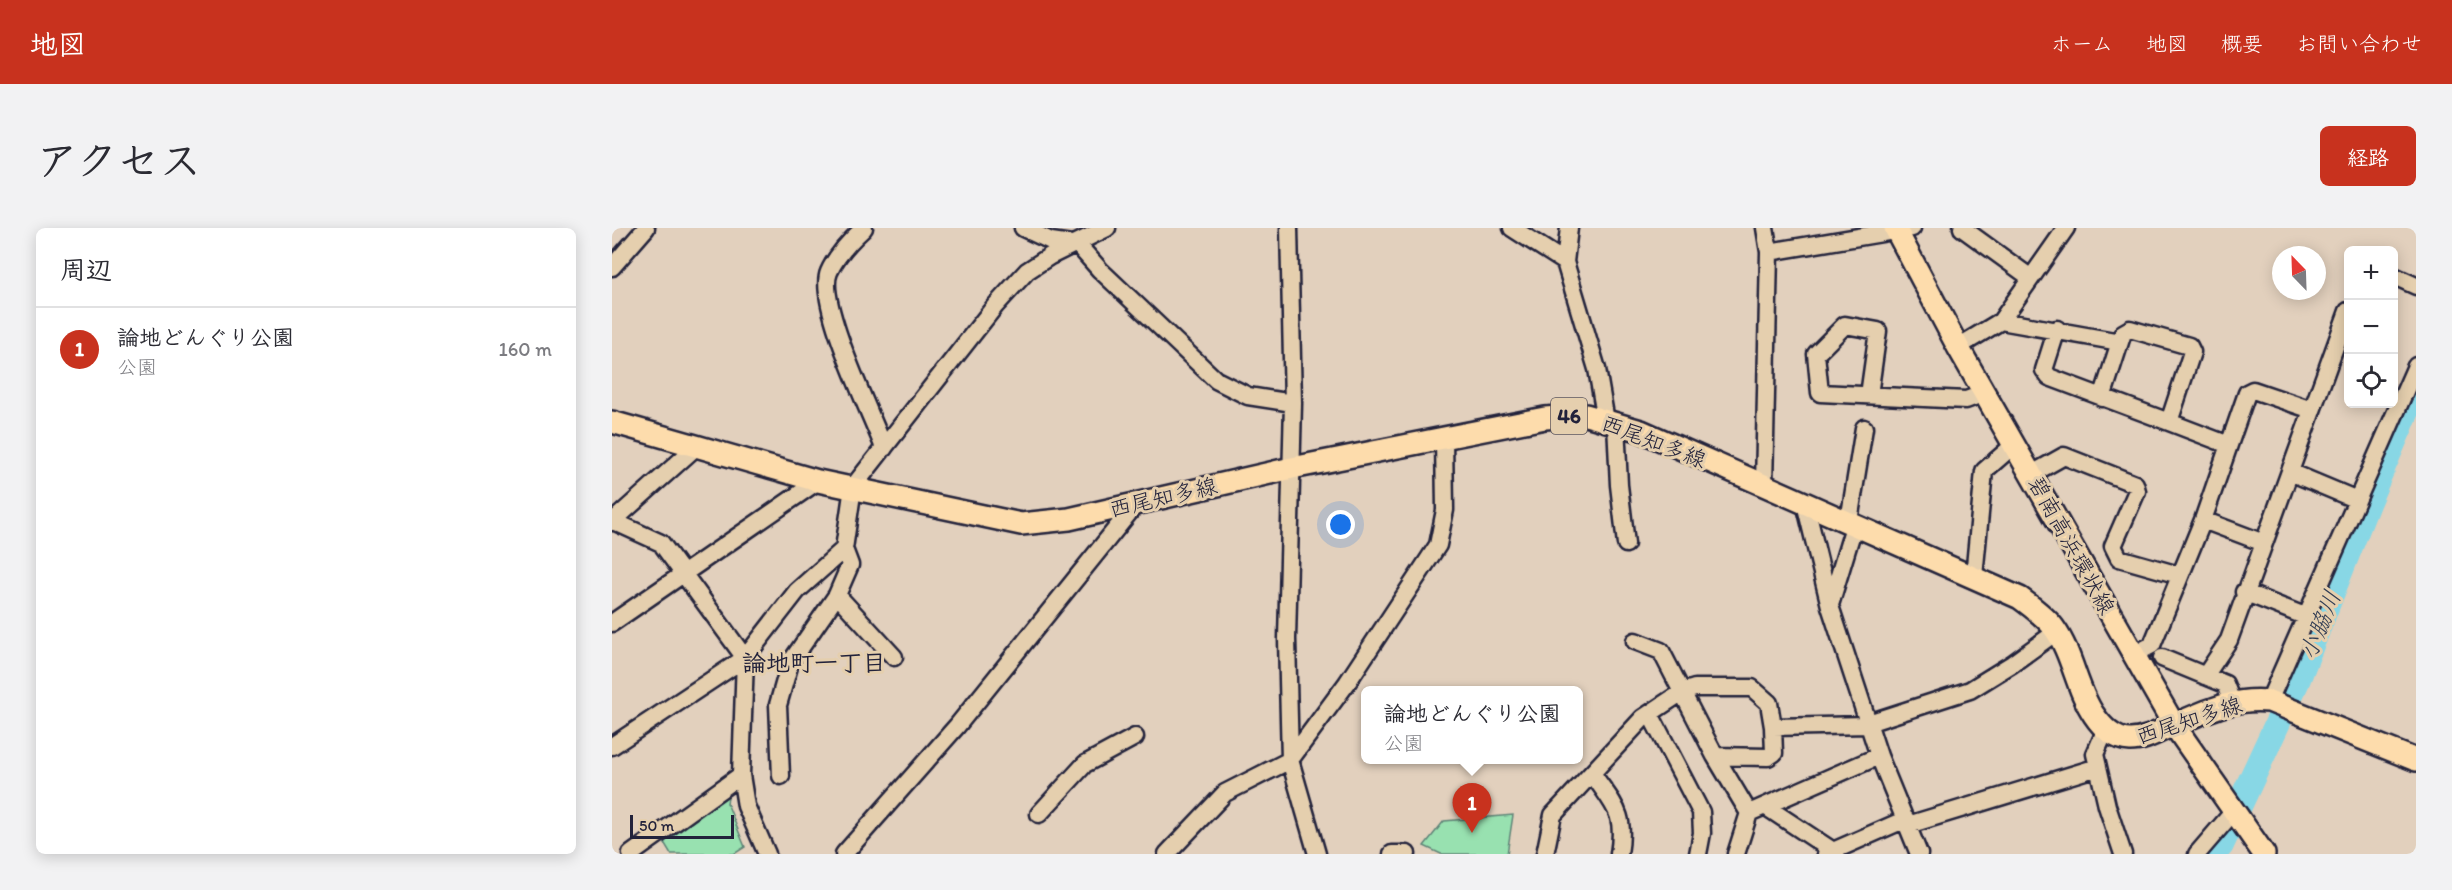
<!DOCTYPE html>
<html lang="ja">
<head>
<meta charset="utf-8">
<style>
	body { margin:0; font-family:Itim,"Klee One",sans-serif; background:#f2f2f3; color:#2b2b33 }
	.controls { position:absolute; right:18px; top:18px; display:grid; overflow:hidden; border-radius:9px; box-shadow:0 3px 15px #0003 }
	.controls button { width:54px; height:54px; display:grid; place-items:center; padding:0; border:0; border-bottom:2px solid #e1e1e2; background:#fff; color:#2b2b33; font:30px sans-serif }
	.compass { position:absolute; left:1660px; top:18px; width:54px; height:54px; border-radius:50%; background:#fff; box-shadow:0 3px 15px #0003; rotate:337deg }
	.scale { position:absolute; left:18px; bottom:15px; width:104px; box-sizing:border-box; padding-left:6px; border:3px solid #22223b; border-top:0; font-size:16px; line-height:21px; white-space:nowrap; color:#22223b; -webkit-text-stroke:4px #e5cfae; paint-order:stroke }
	.you { position:absolute; left:729px; top:297px; width:21px; height:21px; margin:-15px; border:4px solid #fff; border-radius:50%; background:#1a73e8; box-shadow:0 0 0 9px #1a73e833 }
	.badge { display:grid; place-items:center; width:39px; height:39px; border-radius:50%; background:#c8321e; color:#fff; font-size:20px; font-weight:700 }
	.pin { position:absolute; translate:-50% -50px; filter:drop-shadow(0 2px 3px #0008) }
	.pin::after { content:''; position:absolute; top:32px; width:21px; height:18px; background:inherit; clip-path:polygon(0 0,100% 0,50% 100%) }
	.popup { position:absolute; left:749px; top:458px; width:222px; height:78px; box-sizing:border-box; display:grid; place-content:center; border-radius:9px; background:#fff; filter:drop-shadow(0 2px 4px #0005); font-size:20px; white-space:nowrap; color:#7c7c81 }
	.popup b { font-size:22px; color:#2b2b33 }
	.popup::after { content:''; position:absolute; left:50%; top:100%; margin-left:-12px; border:12px solid transparent; border-top-color:#fff }
	.list { margin:0; padding:0; list-style:none }
	h2 { display:flex; justify-content:space-between; align-items:center; height:78px; margin:0; padding:0 24px; font-size:26px }
	h2 small { font-size:20px; font-weight:400; color:#7c7c81 }
	.list li { display:grid; grid-template-columns:39px 1fr auto; gap:18px; align-items:center; box-sizing:border-box; height:84px; padding:0 24px; border-top:2px solid #e1e1e2 }
	.list b { display:block; font-size:22px; white-space:nowrap }
	.list p { margin:0; font-size:20px; white-space:nowrap; color:#7c7c81 }
	.list em { font-size:20px; font-style:normal; color:#7c7c81 }
	.icon { flex:none; width:33px; height:33px; fill:none; stroke:currentColor; stroke-width:2; stroke-linecap:round; stroke-linejoin:round }
	.map { position:relative; flex:none; width:1804px; height:626px; overflow:hidden; border-radius:9px }
	header { display:flex; align-items:center; gap:36px; box-sizing:border-box; height:84px; padding:0 30px; background:#c8321e; color:#fff }
	header strong { font-size:28px }
	nav { display:flex; gap:33px; margin-inline-start:auto; font-size:21px }
	.intro { display:flex; align-items:center; justify-content:space-between; box-sizing:border-box; height:144px; padding:0 36px }
	h1 { margin:0; font-size:42px }
	.button { padding:15px 27px; border-radius:9px; background:#c8321e; color:#fff; font-size:21px; font-weight:700 }
	main { display:flex; gap:36px; padding:0 36px }
	aside { flex:1; background:#fff; border-radius:9px; box-shadow:0 3px 15px #0003 }
	.map>svg:first-child { display:block }
	.green { fill:#98e1b0; stroke:#5d8276; stroke-width:1.5 }
	.lines { fill:none; stroke-linecap:round; stroke-linejoin:round }
	.river { stroke:#88d7e5; stroke-width:26 }
	.minor-casing { stroke:#22223b; stroke-width:21 }
	.major-casing { stroke:#22223b; stroke-width:26 }
	.minor { stroke:#e5cfae; stroke-width:16 }
	.major { stroke:#fddcac; stroke-width:21 }
	.labels { text-anchor:middle; stroke-width:6; stroke-linejoin:round; paint-order:stroke }
	.shield { fill:#e5cfae; stroke:#5c565e; stroke-width:1.5 }
	.shield-label { font-size:21px; font-weight:bold; fill:#22223b }
	.street-label { font-size:22px; fill:#22223b; stroke:#e5cfae }
	.water-label { font-size:24px; font-style:italic; fill:#313d54; stroke:#e5cfae }
	.neighbourhood-label { font-size:24px; font-weight:bold; fill:#22223b; stroke:#e5cfae }
</style>
</head>
<body>
<header>
<strong>地図</strong>
<nav><a>ホーム</a><a>地図</a><a>概要</a><a>お問い合わせ</a></nav>
</header>
<div class="intro"><h1>アクセス</h1><a class="button">経路</a></div>
<main>
<aside>
<h2>周辺<small></small></h2>
<ul class="list">
<li><span class="badge">1</span><div><b>論地どんぐり公園</b><p>公園</p></div><em>160 m</em></li>
</ul>
</aside>
<div class="map">
<svg width="1804" height="626" viewBox="0 0 1804 626">
	<rect width="100%" height="100%" fill="#e2d0bd"/>
	<filter id="ink" filterUnits="userSpaceOnUse"><feTurbulence type="fractalNoise" baseFrequency=".0167" numOctaves="2"/><feDisplacementMap in="SourceGraphic" scale="12" xChannelSelector="R" yChannelSelector="G"/><feConvolveMatrix kernelMatrix="1 2 1 2 8 2 1 2 1" color-interpolation-filters="sRGB"/></filter>
	<g filter="url(#ink)">
		<!-- green -->
		<path class="green" d="M117,563L115,575L133,619L122,626H59L50,611Z
			M901,587L895,626H829L812,618L832,593Z"/>
		<g class="lines">
			<!-- river -->
			<path class="river" d="M1601,626L1609,617L1685,453L1756,273L1804,162"/>
			<defs>
				<path id="minor" d="M252,0C240,11 224,28 217,44C204,74 260,187 272,220
					M411,0L439,13L466,17L488,42L604,152L636,168L681,175
					M677,0L681,175L675,411L678,532L705,626
					M900,0L953,34
					M957,0L953,34L985,141L994,193
					M1350,0L1419,50
					M1157,24L1300,0
					M0,39L34,0
					M1782,48L1804,58
					M1389,93L1508,114L1511,105L1518,101L1577,118L1580,124L1557,194L1437,149L1432,142L1445,101
					M1346,119L1389,93L1454,0
					M1257,167L1266,103L1233,97L1204,126L1208,165L1354,172L1373,165
					M1490,170L1508,114
					M1557,194L1617,217
					M1004,196L1007,257L1014,316
					M1678,244L1745,272
					M1420,246L1452,228L1523,256L1525,263L1501,318L1507,330L1567,347
					M1152,258L1157,24L1153,0
					M1193,275L1218,378L1267,528L1307,626
					M1591,292L1652,315
					M1,293L49,315L133,430L129,547L134,578L155,626
					M1237,293L1252,200
					M0,294L85,218
					M1362,349L1372,243L1403,216
					M1632,364L1695,389
					M225,367L282,429
					M1218,377L1243,295
					M0,395L206,253
					M1023,413L1049,423L1103,528L1137,585
					M1523,426L1540,417L1591,292L1635,165L1641,162L1700,182
					M1550,430L1613,456L1620,474
					M1593,448L1617,412L1736,83
					M1657,473L1804,138
					M1038,486L1089,584L1090,605L1086,626
					M1256,495L1358,462L1400,436L1444,404
					M1494,501L1483,526L1495,578L1511,626
					M0,518L133,430L185,363L232,321L241,259L383,78L415,43L438,28L495,0
					M1103,528L1156,529L1162,525L1161,499L1256,497
					M980,545C1002,578 1014,584 1007,626
					M169,548L166,477L178,435L225,367L238,337L232,321
					M1153,578L1221,623
					M427,586L473,536L523,509
					M1296,597L1486,539
					M19,626L129,547
					M232,626L345,498L524,276
					M555,626L613,565L678,532L735,455L826,317L833,282L832,209
					M780,626H795
					M933,626L941,587L1031,490L1070,464L1083,460H1140L1157,475L1161,499
					M1124,626L1137,585L1267,528
					M1214,626L1294,591
					M1585,626L1622,583"/>
				<path id="major" d="M1283,0L1346,119L1562,497L1652,626
					M0,194L206,253L409,296L457,291L680,240L933,190L974,187L1029,203L1408,370C1420,379 1433,388 1442,400C1461,426 1464,461 1482,487C1490,499 1503,512 1518,512C1532,512 1544,505 1557,499C1590,485 1620,469 1657,473L1804,532"/>
			</defs>
			<!-- minor casing -->
			<use href="#minor" class="minor-casing"/>
			<!-- major casing -->
			<use href="#major" class="major-casing"/>
			<!-- minor -->
			<use href="#minor" class="minor"/>
			<!-- major -->
			<use href="#major" class="major"/>
		</g>
	</g>
	<g class="labels">
		<!-- shield labels -->
		<rect class="shield" x="939" y="170" width="36" height="36" rx="4.5"/>
		<g class="shield-label">
			<text x="957" y="195">46</text>
		</g>
		<!-- street labels -->
		<g class="street-label">
			<text transform="translate(1042 213) rotate(21)" y="8">西尾知多線</text>
			<text transform="translate(551 269) rotate(-13)" y="8">西尾知多線</text>
			<text transform="translate(1460 317) rotate(61)" y="8">碧南高浜環状線</text>
			<text transform="translate(1577 492) rotate(-18)" y="8">西尾知多線</text>
		</g>
		<!-- water labels -->
		<g class="water-label">
			<text transform="translate(1708 397) rotate(-68)" y="8">小脇川</text>
		</g>
		<!-- neighbourhood labels -->
		<g class="neighbourhood-label">
			<text x="202" y="443">論地町一丁目</text>
		</g>
	</g>
</svg>
<div class="controls">
<button>+</button>
<button>−</button>
<button><svg class="icon" aria-label="locate" viewBox="0 0 24 24"><circle cx="12" cy="12" r="6"/><path d="M12 2v4M12 18v4M2 12h4M18 12h4"/></svg></button>
</div>
<svg class="compass" viewBox="-18 -18 36 36"><path d="M0-13l5 13h-10z" fill="#e53935"/><path d="M0 13l5-13h-10z" fill="#7c7c81"/></svg>
<div class="scale">50 m</div>
<div class="you"></div>
<div class="pin badge" style="left:860px;top:605px">1</div>
<div class="popup"><b>論地どんぐり公園</b>公園</div>
</div>
</main>
</body>
</html>
